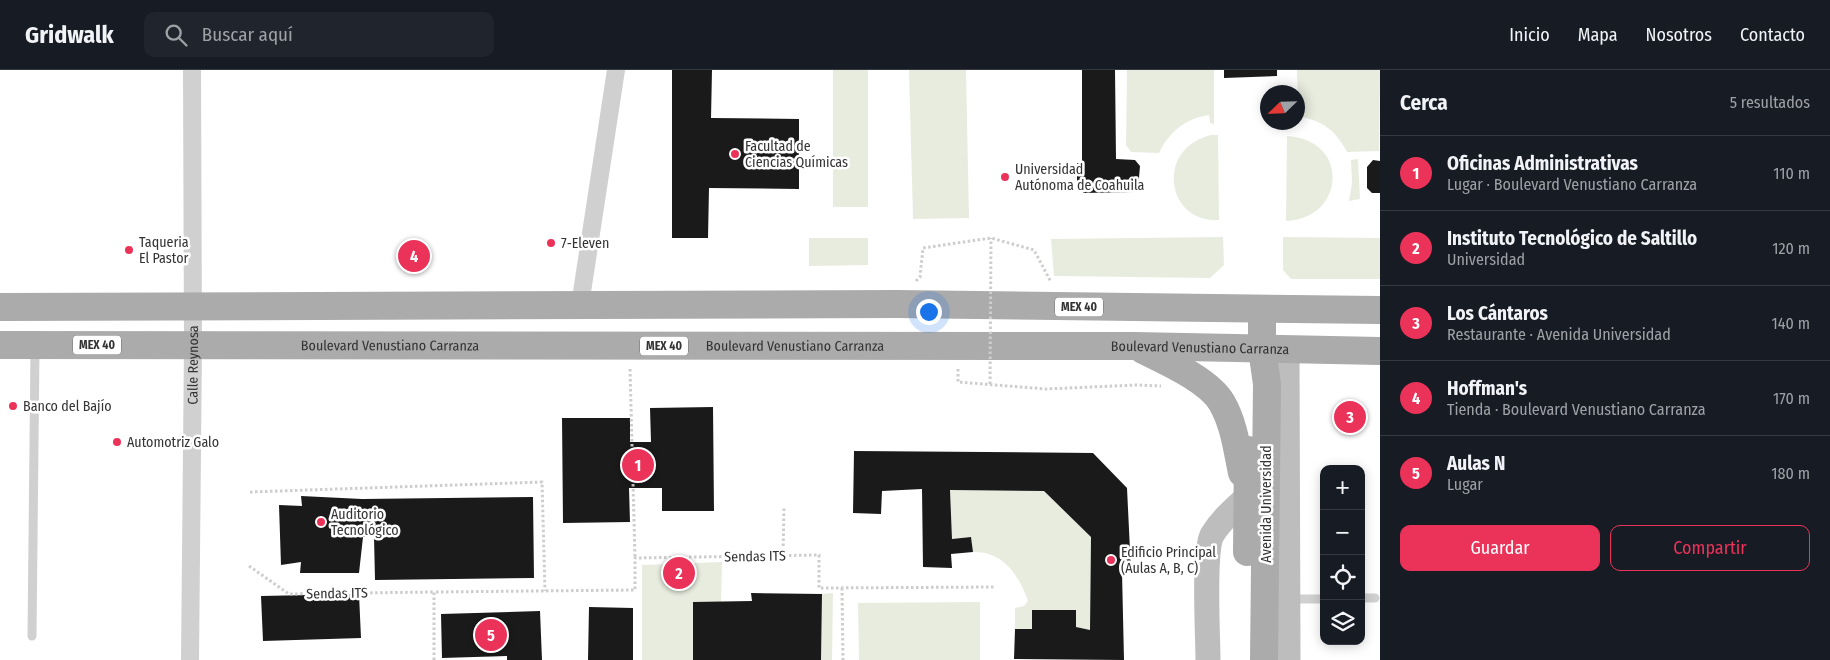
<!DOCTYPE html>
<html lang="es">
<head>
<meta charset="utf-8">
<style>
	body { margin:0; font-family:"Fira Sans Condensed",sans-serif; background:#20242c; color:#f1f3f6 }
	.controls { position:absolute; right:15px; bottom:15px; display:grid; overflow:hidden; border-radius:10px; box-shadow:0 2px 12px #0003 }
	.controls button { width:45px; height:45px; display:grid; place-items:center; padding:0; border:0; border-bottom:1px solid #363941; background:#171b24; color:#f1f3f6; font:25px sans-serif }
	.compass { position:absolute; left:1260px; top:15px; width:45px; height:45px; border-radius:50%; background:#171b24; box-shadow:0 2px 12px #0003; rotate:247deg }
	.you { position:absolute; left:928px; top:241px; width:18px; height:18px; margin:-12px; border:4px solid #fff; border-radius:50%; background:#1a73e8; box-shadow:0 0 0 8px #1a73e833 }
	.badge { display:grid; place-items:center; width:32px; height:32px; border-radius:50%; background:#eb335a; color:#fff; font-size:16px; font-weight:700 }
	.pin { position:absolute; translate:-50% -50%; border:2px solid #fff; box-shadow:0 1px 5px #0006 }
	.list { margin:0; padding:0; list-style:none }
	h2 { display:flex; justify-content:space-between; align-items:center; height:65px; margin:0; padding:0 20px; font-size:21px }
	h2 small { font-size:16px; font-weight:400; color:#9ea1a6 }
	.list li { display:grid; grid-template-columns:32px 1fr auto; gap:15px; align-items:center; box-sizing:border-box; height:75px; padding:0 20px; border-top:1px solid #363941 }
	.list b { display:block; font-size:19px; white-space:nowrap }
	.list p { margin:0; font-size:16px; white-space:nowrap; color:#9ea1a6 }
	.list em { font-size:16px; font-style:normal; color:#9ea1a6 }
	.actions { display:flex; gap:10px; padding:15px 20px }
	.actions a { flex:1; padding:11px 0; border:1px solid #eb335a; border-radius:10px; text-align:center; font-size:18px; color:#eb335a }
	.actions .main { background:#eb335a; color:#fff }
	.icon { flex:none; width:28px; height:28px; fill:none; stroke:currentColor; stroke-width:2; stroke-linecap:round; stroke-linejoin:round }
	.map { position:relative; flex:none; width:1380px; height:590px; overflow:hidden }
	header { display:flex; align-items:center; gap:30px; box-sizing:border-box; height:70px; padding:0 25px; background:#171b24; border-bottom:1px solid #363941 }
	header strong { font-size:24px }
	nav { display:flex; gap:28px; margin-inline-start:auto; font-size:18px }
	.search { width:350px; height:45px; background:#20242c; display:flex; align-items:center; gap:12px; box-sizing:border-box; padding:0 18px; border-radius:10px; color:#9ea1a6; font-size:19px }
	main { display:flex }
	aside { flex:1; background:#171b24 }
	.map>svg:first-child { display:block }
	.green { fill:#e8ecde }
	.building { fill:#1a1a1a }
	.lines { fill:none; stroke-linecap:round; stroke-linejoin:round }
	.path { stroke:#cdcdcd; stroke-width:3; stroke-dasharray:2.5 2.5; stroke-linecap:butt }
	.lane { stroke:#d0d0d0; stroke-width:9 }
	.street { stroke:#d0d0d0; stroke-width:18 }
	.secondary { stroke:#bdbdbd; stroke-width:25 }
	.primary { stroke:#ababab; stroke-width:28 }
	.path-bridge { stroke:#cdcdcd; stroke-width:3; stroke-dasharray:2.5 2.5; stroke-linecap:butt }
	.poi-dot { fill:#eb335a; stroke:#fff; stroke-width:2 }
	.labels { text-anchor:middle; stroke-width:5; stroke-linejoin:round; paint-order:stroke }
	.shield { fill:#fff; stroke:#707070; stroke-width:1 }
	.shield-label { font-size:12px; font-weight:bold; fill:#333 }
	.poi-label { font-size:14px; fill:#333; stroke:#fff; text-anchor:start }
	.street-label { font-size:14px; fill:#333; stroke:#fff }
</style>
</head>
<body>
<header>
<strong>Gridwalk</strong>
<div class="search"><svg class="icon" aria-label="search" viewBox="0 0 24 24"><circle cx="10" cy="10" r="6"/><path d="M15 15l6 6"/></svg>Buscar aquí</div>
<nav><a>Inicio</a><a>Mapa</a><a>Nosotros</a><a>Contacto</a></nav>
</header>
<main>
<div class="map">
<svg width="1380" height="590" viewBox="0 0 1380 590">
	<rect width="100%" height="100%" fill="#fff"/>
	<!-- green -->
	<path class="green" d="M833,0H868V137H833Z
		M909,0H966L969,148L913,149Z
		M1127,0H1214V54L1210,53L1209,45C1186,48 1169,62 1159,83L1131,82L1126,75Z
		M1297,0H1380L1379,81L1347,82C1335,59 1322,51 1298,46Z
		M1211,65H1218L1219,150C1167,154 1154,79 1211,65Z
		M1287,66C1352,70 1344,150 1286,151Z
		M1358,89L1360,129L1349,131L1352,113L1351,90Z
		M1223,167L1224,195L1210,208L1054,206L1051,169Z
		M1283,167L1380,168V209H1291L1283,200Z
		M809,168H868V195L809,196Z
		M950,420L1044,421L1091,467L1090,560L1076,557L1075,540H1032V559H1015V538L1024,536L1028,531C1019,505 1003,481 973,482L971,467L952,469Z
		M722,492L721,532L693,590H642V495Z
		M833,523L832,590H821L822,524Z
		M980,532V590H859L858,533Z"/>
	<!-- building -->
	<path class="building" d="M672,0H712L711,48L799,49V119L709,118L708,168H672Z
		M1082,0H1115L1116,89L1135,90L1140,96L1138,119L1134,122L1083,123V119H1077V93H1082Z
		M1224,0H1277V6L1224,8Z
		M1373,90L1380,91V123H1372L1367,118V97Z
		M713,337L714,441H662V418H629L630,452L563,453L562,348H630V372H651L650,338Z
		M854,381L1093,383L1127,418L1131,501L1122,502L1124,590L1014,589L1015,559H1032V540H1076V557L1090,560L1091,467L1044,421L950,420L952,469L971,467L973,482L951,484L952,498L923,497L922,419L882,421L881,444L853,443Z
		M301,426L362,429L533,427L534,508L375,510L374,467H363L359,503H300L301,492L281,495L279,435L302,436Z
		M751,523L822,524L821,590H693V532L752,531Z
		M359,524L361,568L263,571L261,526Z
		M589,537L633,538V590H588Z
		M540,541L542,590H507V586L442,588L441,544Z"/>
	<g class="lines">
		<!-- path -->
		<path class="path" d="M916,211L920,207L923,178L991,168L1034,180L1051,212
			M630,299L635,488
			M958,299V312L1046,319L1137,315L1161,316
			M250,422L542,412L545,521
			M783,486L784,438
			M249,496L289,524L434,522
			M842,518L843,590
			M434,590V522L635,520V488L819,485V518L996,517"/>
		<!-- lane -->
		<path class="lane" d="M1361,528H1375
			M1290,529H1324
			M32,566L35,278"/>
		<!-- street -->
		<g class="street">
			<path d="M580,235L616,0"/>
			<path id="s1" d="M190,590L193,275L192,0"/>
		</g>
		<!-- secondary -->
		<path class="secondary" d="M1287,279L1288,590
			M1208,590C1208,566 1203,483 1212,465C1221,450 1234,439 1246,428"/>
		<!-- primary -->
		<g class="primary">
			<path d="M0,237L897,234L1380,240"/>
			<path d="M1262,239V279L1267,314L1264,590"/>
			<path id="s2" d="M0,275L1135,276L1380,281"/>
			<path d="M1143,280C1165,291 1209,310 1222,333C1234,354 1237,379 1242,403"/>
			<path d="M1247,482L1248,380"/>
		</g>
		<!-- path-bridge -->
		<path class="path-bridge" d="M990,314L991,168"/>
	</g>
	<!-- markers -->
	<g class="poi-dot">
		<circle cx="735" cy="84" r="5"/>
		<circle cx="1005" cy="107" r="5"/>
		<circle cx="551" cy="173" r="5"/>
		<circle cx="129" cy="180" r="5"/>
		<circle cx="13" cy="336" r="5"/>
		<circle cx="117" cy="372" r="5"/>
		<circle cx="321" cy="452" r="5"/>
		<circle cx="1111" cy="490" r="5"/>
	</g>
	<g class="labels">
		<!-- shield labels -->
		<g class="shield">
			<rect x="1055" y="227.5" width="48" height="19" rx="4"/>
			<rect x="73" y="265.5" width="48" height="19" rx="4"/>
			<rect x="640" y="266.5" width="48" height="19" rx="4"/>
		</g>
		<g class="shield-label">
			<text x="1079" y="241">MEX 40</text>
			<text x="97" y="279">MEX 40</text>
			<text x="664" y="280">MEX 40</text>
		</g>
		<!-- poi labels -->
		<g class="poi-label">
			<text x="745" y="81">Facultad de<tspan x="745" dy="16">Ciencias Químicas</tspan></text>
			<text x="1015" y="104">Universidad<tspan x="1015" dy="16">Autónoma de Coahuila</tspan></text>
			<text x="139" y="177">Taqueria<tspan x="139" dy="16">El Pastor</tspan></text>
			<text x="561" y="178">7-Eleven</text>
			<text x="23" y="341">Banco del Bajío</text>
			<text x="127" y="377">Automotriz Galo</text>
			<text x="331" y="449">Auditorio<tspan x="331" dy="16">Tecnológico</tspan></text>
			<text x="1121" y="487">Edificio Principal<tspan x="1121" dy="16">(Aulas A, B, C)</tspan></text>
		</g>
		<!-- street labels -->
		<g class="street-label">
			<text dy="5" stroke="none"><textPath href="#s2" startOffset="390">Boulevard Venustiano Carranza</textPath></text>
			<text dy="5" stroke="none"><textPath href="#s2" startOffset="795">Boulevard Venustiano Carranza</textPath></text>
			<text dy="5" stroke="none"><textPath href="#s2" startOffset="1200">Boulevard Venustiano Carranza</textPath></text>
			<text dy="5" stroke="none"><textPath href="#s1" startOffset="295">Calle Reynosa</textPath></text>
			<text transform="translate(1266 434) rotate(-90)" y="5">Avenida Universidad</text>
			<text transform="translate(755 486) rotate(-1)" y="5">Sendas ITS</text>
			<text transform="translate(337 523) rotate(-1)" y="5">Sendas ITS</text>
		</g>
	</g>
</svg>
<div class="controls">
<button>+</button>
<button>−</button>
<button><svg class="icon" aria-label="locate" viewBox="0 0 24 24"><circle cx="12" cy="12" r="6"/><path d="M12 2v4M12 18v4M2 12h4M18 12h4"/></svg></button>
<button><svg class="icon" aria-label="layers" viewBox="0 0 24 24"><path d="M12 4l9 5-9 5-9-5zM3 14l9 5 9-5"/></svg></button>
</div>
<svg class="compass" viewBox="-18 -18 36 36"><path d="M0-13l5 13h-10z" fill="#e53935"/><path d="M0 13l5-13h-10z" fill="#9ea1a6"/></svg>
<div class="you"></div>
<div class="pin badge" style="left:638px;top:395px">1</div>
<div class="pin badge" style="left:679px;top:503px">2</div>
<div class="pin badge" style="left:1350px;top:347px">3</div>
<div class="pin badge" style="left:414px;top:186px">4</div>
<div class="pin badge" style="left:491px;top:565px">5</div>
</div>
<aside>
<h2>Cerca<small>5 resultados</small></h2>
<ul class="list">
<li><span class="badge">1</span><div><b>Oficinas Administrativas</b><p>Lugar · Boulevard Venustiano Carranza</p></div><em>110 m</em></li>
<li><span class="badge">2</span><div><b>Instituto Tecnológico de Saltillo</b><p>Universidad</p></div><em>120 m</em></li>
<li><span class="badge">3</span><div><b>Los Cántaros</b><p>Restaurante · Avenida Universidad</p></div><em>140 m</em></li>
<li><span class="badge">4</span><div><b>Hoffman's</b><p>Tienda · Boulevard Venustiano Carranza</p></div><em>170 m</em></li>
<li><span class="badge">5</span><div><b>Aulas N</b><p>Lugar</p></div><em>180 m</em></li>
</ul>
<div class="actions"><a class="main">Guardar</a><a>Compartir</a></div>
</aside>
</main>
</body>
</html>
